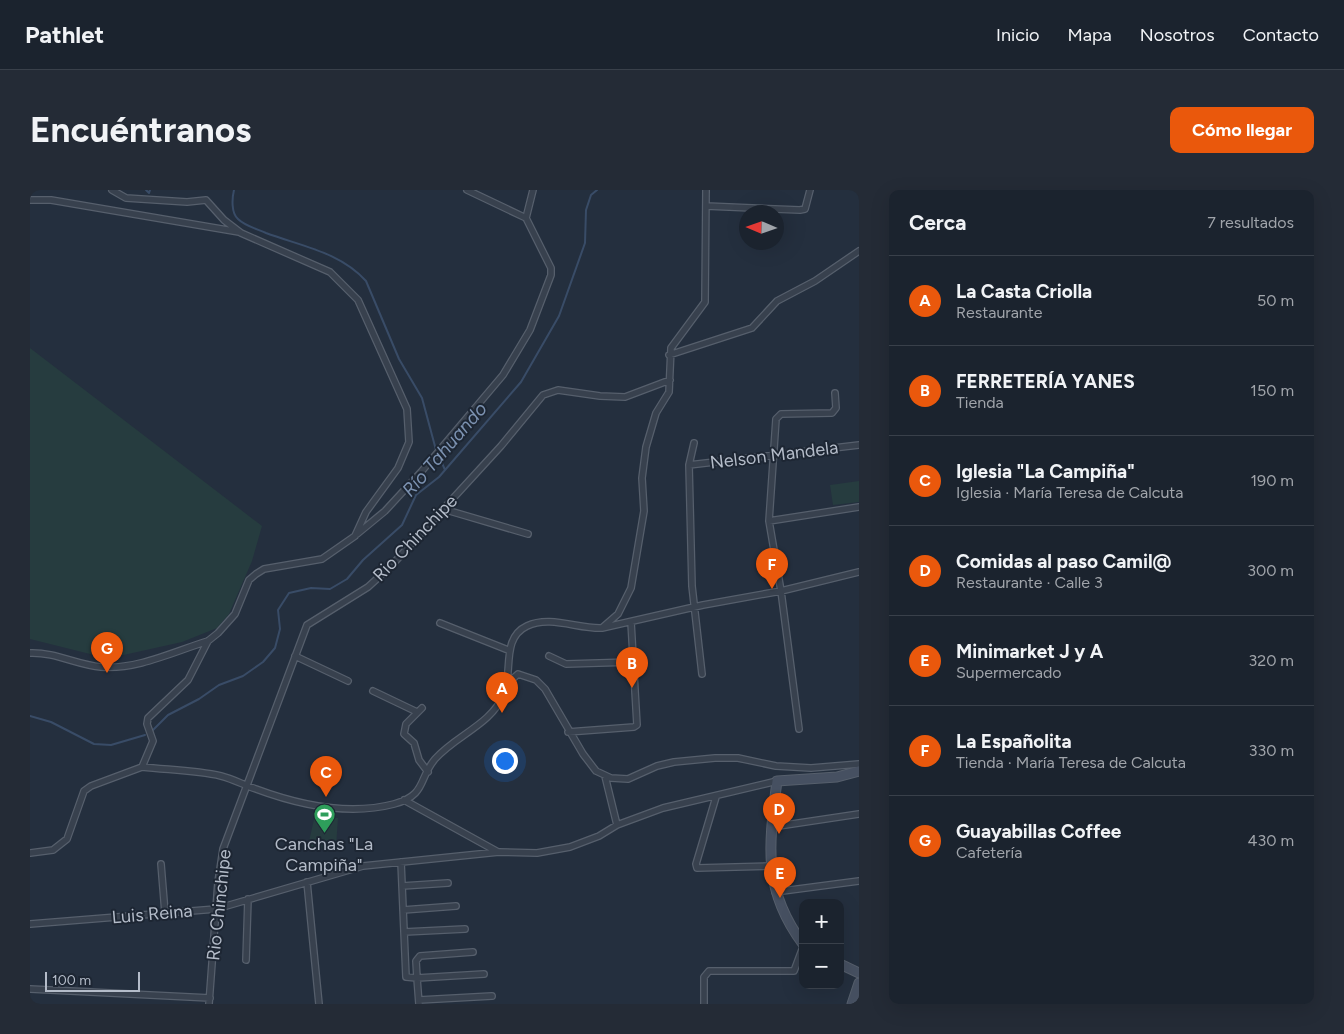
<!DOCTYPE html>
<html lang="es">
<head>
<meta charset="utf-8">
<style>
	body { margin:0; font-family:Figtree,sans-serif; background:#242b36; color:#f1f3f6 }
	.controls { position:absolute; right:15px; bottom:15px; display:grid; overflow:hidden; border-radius:10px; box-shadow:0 5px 20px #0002 }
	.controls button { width:45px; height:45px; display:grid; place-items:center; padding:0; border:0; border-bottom:1px solid #39404a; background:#1b232e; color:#f1f3f6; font:25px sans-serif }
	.compass { position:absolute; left:709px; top:15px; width:45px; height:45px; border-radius:50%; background:#1b232e; box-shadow:0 5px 20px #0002; rotate:272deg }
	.scale { position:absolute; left:15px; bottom:12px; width:95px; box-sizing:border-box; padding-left:5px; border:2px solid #b4bcc9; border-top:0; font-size:14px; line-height:18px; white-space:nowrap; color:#b4bcc9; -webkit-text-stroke:4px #1d2633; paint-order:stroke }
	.you { position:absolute; left:474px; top:570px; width:18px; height:18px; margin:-12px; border:4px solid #fff; border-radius:50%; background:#1a73e8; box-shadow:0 0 0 8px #1a73e833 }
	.badge { display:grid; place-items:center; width:32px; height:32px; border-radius:50%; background:#ea580c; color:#fff; font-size:16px; font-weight:700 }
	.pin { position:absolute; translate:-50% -41px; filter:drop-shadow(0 1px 2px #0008) }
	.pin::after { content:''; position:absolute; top:26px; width:18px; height:15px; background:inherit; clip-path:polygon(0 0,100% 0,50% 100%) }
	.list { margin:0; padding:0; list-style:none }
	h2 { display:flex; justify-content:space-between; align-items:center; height:65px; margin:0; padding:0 20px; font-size:21px }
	h2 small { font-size:16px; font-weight:400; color:#a0a4aa }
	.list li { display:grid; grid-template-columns:32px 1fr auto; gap:15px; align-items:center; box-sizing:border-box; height:90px; padding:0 20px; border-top:1px solid #39404a }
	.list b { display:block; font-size:19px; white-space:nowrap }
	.list p { margin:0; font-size:16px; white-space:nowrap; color:#a0a4aa }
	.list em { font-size:16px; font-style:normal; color:#a0a4aa }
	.map { position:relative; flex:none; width:829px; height:814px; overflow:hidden; border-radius:10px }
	header { display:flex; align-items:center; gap:30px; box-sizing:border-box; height:70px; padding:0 25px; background:#1b232e; border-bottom:1px solid #39404a }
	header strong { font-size:24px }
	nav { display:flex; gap:28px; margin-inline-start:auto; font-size:18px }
	.intro { display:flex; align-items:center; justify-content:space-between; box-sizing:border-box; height:120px; padding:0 30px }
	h1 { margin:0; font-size:35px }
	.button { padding:12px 22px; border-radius:10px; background:#ea580c; color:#fff; font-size:18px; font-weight:700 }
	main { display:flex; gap:30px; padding:0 30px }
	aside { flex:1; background:#1b232e; border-radius:10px; box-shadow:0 5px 20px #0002 }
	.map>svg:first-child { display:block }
	.green { fill:#263c3f }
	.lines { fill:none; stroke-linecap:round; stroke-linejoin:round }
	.stream { stroke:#394c67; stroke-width:2 }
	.street-casing { stroke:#565f6c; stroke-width:8 }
	.secondary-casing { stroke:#565f6c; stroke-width:11 }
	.street { stroke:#38414e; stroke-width:5.5 }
	.secondary { stroke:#465061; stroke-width:9 }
	.labels { text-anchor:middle; stroke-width:4; stroke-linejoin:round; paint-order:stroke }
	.street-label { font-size:18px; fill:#b4bcc9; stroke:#1d2633 }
	.poi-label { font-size:18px; fill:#b4bcc9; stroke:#1d2633 }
	.water-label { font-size:19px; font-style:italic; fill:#7c92b1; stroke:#1d2633 }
</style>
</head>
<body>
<header>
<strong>Pathlet</strong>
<nav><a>Inicio</a><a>Mapa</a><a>Nosotros</a><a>Contacto</a></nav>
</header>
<div class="intro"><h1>Encuéntranos</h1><a class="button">Cómo llegar</a></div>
<main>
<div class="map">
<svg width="829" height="814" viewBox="0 0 829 814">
	<rect width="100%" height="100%" fill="#242f3e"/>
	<!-- green -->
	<path class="green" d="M0,158L232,336L222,371L199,424L187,438L152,452L89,466L64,465L0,449Z
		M829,291V312L803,315L800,295Z
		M285,625L308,628L306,657L277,660Z"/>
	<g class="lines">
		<!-- stream -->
		<path class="stream" d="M116,0L119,3L120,0
			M204,0C202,8 201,23 208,29C215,36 227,39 236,43C271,56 310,62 336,91L369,169L392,208L406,260
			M412,273L415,280
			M0,526L21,532L64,554L81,555L115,545
			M123,540L138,525L169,509L189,495L213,486L233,472L245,458L250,439L248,420L259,403L281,398L300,399L317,389L333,370L372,335L386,305L409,287L491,192L529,126L555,53L556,20L561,5L567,0"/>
		<defs>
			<path id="street" d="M437,0L496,28
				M0,10H21L209,42
				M676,16L770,20L775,19L780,0
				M639,165L722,138L747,111L785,91L829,61
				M664,253L659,275L662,396L672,484
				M659,275L829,255
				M413,319L498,344
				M739,331L829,317
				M327,344L355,321L391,282L473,185L500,140L521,85V78L496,28L503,0
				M410,433L478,460
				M573,437L588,424L601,398L614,321L612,288L616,257L626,223L639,202L641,158L675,112L676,0
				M0,463C25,462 47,475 71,477C107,480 145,461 178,451L188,443L205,424L219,390L226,384L234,379L292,369L325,346L336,322L368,278L379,252L377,219L328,110L300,82L211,43L194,30L176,10L157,12L96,8L82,0
				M265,466L318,491
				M519,466L536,474L602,472
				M477,494L488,484L506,490L515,499L553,564L566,581L581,588L598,589L627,576L644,572L685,568H708L746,576L781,578L829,574
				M343,501L387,522
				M392,518L376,534L374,544L384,553L389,570L398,582
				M769,539L751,401L739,331L746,229L751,224L802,223L806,218L805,203
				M538,542L604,537L607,535L601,432
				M112,577C138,580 165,580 191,586C203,589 214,595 226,599C269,615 318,626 364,614C397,605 388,589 405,569C426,545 461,535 474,504C483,482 471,448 497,436C520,425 548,439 572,438L673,415L751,401L829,382
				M575,586L587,635
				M686,607L666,674L667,678L741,676
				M374,610L468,662
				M742,637L829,624
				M0,663L23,660L37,649L54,601L61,596L112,577L123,551L117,534L118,528L158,490L178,451
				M371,672L376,787L387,788L389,814
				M131,674L135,723
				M277,692L289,814
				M372,696L418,693
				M745,702L829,691
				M373,720L426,716
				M0,734L186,719L333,676L469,662L507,663L540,657L569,646L587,635L633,618L747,591
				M374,742L435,739
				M443,762L390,766L386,771L387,788L454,784
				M216,770L218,709
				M0,799L180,808
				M389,810L462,806
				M179,814L188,692L193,659L277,435L338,397L361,376L471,256L513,205L528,200L570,206L595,207L640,190
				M674,814V787L679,781H764L773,757"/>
			<path id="secondary" d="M773,754C732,699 739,655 747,591L807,587L829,581
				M810,774L829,783
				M822,814L829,793"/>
		</defs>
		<!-- street casing -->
		<use href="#street" class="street-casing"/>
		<!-- secondary casing -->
		<use href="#secondary" class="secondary-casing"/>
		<!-- street -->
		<use href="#street" class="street"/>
		<!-- secondary -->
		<use href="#secondary" class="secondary"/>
	</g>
	<!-- icons -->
	<defs>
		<symbol id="stadium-pin" viewBox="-11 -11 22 30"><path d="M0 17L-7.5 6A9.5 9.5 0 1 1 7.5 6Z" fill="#2e9e5b" stroke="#1d2633"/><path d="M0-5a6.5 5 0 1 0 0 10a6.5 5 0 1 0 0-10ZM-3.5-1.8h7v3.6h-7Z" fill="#fff"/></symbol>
	</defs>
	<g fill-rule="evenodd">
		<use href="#stadium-pin" x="282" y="612" width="25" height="34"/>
	</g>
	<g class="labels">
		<!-- street labels -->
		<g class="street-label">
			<text transform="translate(744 265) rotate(-7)" y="6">Nelson Mandela</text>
			<text transform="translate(385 348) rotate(-46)" y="6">Rio Chinchipe</text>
			<text transform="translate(189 715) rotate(-84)" y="6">Rio Chinchipe</text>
			<text transform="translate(122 724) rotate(-5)" y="6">Luis Reina</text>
		</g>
		<!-- poi labels -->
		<g class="poi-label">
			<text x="294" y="660">Canchas "La<tspan x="294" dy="21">Campiña"</tspan></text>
		</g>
		<!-- water labels -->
		<g class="water-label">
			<text transform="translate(414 259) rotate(-49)" y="7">Río Tahuando</text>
		</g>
	</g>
</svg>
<div class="controls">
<button>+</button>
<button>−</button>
</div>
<svg class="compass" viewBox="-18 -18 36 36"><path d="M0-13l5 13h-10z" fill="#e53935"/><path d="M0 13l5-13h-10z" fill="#a0a4aa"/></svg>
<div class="scale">100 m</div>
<div class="you"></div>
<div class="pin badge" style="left:472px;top:523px">A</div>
<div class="pin badge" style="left:602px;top:498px">B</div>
<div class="pin badge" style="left:296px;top:607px">C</div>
<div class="pin badge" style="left:749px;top:644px">D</div>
<div class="pin badge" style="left:750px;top:708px">E</div>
<div class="pin badge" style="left:742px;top:399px">F</div>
<div class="pin badge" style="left:77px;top:483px">G</div>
</div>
<aside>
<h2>Cerca<small>7 resultados</small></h2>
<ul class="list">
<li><span class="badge">A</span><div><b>La Casta Criolla</b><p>Restaurante</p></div><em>50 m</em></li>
<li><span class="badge">B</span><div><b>FERRETERÍA YANES</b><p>Tienda</p></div><em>150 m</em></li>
<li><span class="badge">C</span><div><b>Iglesia &quot;La Campiña&quot;</b><p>Iglesia · María Teresa de Calcuta</p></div><em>190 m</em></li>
<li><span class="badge">D</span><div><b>Comidas al paso Camil@</b><p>Restaurante · Calle 3</p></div><em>300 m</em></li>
<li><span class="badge">E</span><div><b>Minimarket J y A</b><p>Supermercado</p></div><em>320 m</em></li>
<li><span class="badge">F</span><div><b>La Españolita</b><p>Tienda · María Teresa de Calcuta</p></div><em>330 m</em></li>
<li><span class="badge">G</span><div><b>Guayabillas Coffee</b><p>Cafetería</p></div><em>430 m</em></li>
</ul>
</aside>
</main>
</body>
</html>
